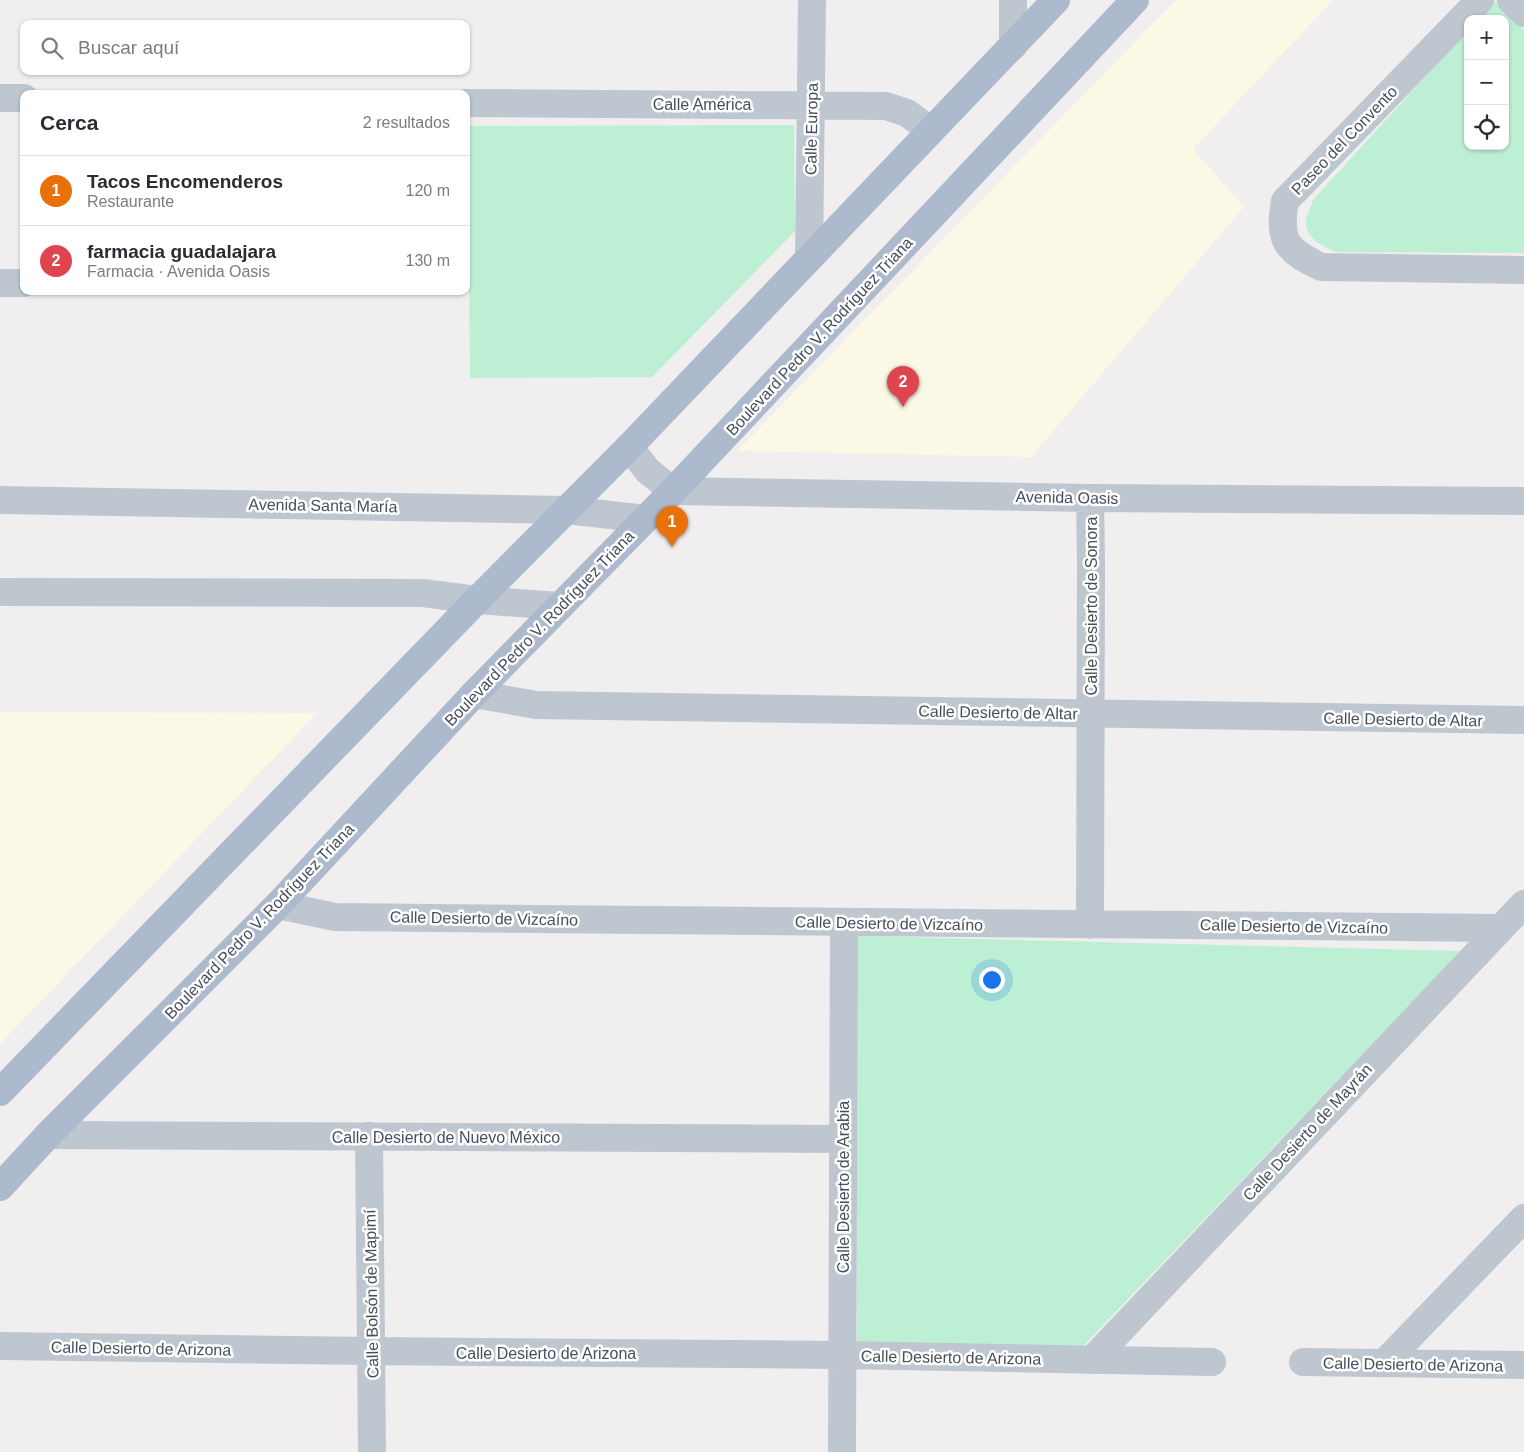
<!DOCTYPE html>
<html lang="es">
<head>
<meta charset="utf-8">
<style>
	body { margin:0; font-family:Helvetica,sans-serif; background:#f2f2f3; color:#2b2b33 }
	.controls { position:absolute; right:15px; top:15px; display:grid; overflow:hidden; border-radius:10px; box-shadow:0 1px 4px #0004 }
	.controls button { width:45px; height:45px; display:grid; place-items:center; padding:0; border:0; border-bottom:1px solid #e1e1e2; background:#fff; color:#2b2b33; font:25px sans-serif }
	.you { position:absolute; left:991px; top:979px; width:18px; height:18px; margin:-12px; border:4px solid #fff; border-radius:50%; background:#1a73e8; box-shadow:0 0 0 8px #1a73e833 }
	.badge { display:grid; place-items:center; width:32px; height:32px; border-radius:50%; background:#111827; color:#fff; font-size:16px; font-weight:700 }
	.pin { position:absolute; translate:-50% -41px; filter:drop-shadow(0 1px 2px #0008) }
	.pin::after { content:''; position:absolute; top:26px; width:18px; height:15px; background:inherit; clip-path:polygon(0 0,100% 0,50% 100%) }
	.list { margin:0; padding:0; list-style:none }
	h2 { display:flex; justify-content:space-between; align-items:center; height:65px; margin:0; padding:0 20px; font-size:21px }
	h2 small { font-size:16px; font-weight:400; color:#7c7c81 }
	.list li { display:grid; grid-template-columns:32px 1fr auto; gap:15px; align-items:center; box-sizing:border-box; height:70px; padding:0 20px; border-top:1px solid #e1e1e2 }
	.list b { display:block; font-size:19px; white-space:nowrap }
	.list p { margin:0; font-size:16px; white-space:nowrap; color:#7c7c81 }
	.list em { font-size:16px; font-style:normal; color:#7c7c81 }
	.icon { flex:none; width:28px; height:28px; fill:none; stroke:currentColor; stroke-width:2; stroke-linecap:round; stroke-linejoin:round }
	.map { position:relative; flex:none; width:1524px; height:1452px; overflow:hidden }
	.search { position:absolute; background:#fff; box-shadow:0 1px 4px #0004; left:20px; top:20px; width:450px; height:55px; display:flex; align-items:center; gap:12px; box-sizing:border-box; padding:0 18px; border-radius:10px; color:#7c7c81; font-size:19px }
	.panel { position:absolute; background:#fff; box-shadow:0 1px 4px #0004; left:20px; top:90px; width:450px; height:205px; border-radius:10px }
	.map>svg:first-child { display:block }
	.commercial { fill:#fcf8e6 }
	.green { fill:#bcefd4 }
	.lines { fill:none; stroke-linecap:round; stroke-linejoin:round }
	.street { stroke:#bec7d0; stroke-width:28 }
	.primary { stroke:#adbacd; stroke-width:28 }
	.labels { text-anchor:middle; stroke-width:5; stroke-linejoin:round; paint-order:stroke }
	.street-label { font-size:16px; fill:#464f5b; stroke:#fff }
</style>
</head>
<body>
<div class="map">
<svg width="1524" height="1452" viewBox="0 0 1524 1452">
	<rect width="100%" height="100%" fill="#f0eeee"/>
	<!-- commercial -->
	<path class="commercial" d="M1176,0H1333L1193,149L1244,207L1031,457L737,451Z
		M0,712L317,713L0,1044Z"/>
	<!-- green -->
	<path class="green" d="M1494,0L1524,30V253L1336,252C1324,247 1306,239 1306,223C1306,216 1311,207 1313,200L1468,30V146H1505V19H1478Z
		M794,125L795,231L652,377L470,378L468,126Z
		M856,936L1461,951L1083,1346L857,1345Z"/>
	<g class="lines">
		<!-- street -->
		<path class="street" d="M1013,0V46
			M1480,0L1285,201C1278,241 1286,250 1321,267L1524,270
			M1511,0L1524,13
			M0,98H24
			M466,103L886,106L907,113L931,131
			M809,258L812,0
			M0,283H24
			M629,447L648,471L673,491L1090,498L1524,501
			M1090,498L1091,563L1090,925
			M0,500L566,510L646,519
			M0,592L423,593L477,600L560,606
			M474,694L536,705L1524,720
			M278,905L335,917L1500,928
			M48,1135L843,1139
			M369,1136L372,1452
			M0,1346L371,1351L842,1355L1212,1362
			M1092,1360L1524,904
			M1303,1362L1524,1365
			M1384,1363L1524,1218
			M842,1452L844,922"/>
		<!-- primary -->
		<path class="primary" d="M0,1092L477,600L629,447L1056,0
			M0,1187L48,1135L278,905L474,694L673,491L1135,0"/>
	</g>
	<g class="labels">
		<!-- street labels -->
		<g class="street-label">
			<text x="702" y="110">Calle América</text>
			<text transform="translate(811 129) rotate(-89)" y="6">Calle Europa</text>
			<text transform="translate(1344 140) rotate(-46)" y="6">Paseo del Convento</text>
			<text transform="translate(819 336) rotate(-47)" y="6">Boulevard Pedro V. Rodríguez Triana</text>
			<text transform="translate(1067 497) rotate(1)" y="6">Avenida Oasis</text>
			<text transform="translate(323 505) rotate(1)" y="6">Avenida Santa María</text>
			<text transform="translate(1091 606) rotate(-90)" y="6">Calle Desierto de Sonora</text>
			<text transform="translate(539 628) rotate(-46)" y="6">Boulevard Pedro V. Rodríguez Triana</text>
			<text transform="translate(998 712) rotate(1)" y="6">Calle Desierto de Altar</text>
			<text transform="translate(1403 719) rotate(1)" y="6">Calle Desierto de Altar</text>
			<text transform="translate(484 918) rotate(1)" y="6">Calle Desierto de Vizcaíno</text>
			<text transform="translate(259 921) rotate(-46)" y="6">Boulevard Pedro V. Rodríguez Triana</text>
			<text transform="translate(889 923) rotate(1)" y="6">Calle Desierto de Vizcaíno</text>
			<text transform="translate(1294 926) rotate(1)" y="6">Calle Desierto de Vizcaíno</text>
			<text transform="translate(1307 1132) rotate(-47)" y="6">Calle Desierto de Mayrán</text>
			<text x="446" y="1143">Calle Desierto de Nuevo México</text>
			<text transform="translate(843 1187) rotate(-90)" y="6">Calle Desierto de Arabia</text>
			<text transform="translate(371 1294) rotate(-91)" y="6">Calle Bolsón de Mapimí</text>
			<text transform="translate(141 1348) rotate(1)" y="6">Calle Desierto de Arizona</text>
			<text x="546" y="1359">Calle Desierto de Arizona</text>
			<text transform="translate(951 1357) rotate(1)" y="6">Calle Desierto de Arizona</text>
			<text transform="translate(1413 1364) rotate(1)" y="6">Calle Desierto de Arizona</text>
		</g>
	</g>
</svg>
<div class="controls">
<button>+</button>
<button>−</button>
<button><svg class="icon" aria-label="locate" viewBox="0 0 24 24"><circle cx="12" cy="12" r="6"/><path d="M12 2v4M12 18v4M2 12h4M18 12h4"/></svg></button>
</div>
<div class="you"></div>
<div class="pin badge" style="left:672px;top:547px;background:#e8710a">1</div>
<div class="pin badge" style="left:903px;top:407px;background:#e0444e">2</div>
<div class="search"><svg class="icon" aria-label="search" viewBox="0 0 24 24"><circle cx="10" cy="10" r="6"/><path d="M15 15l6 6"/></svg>Buscar aquí</div>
<section class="panel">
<h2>Cerca<small>2 resultados</small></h2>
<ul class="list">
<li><span class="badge" style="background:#e8710a">1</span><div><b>Tacos Encomenderos</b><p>Restaurante</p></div><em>120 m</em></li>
<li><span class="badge" style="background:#e0444e">2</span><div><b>farmacia guadalajara</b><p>Farmacia · Avenida Oasis</p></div><em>130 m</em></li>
</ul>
</section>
</div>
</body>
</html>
